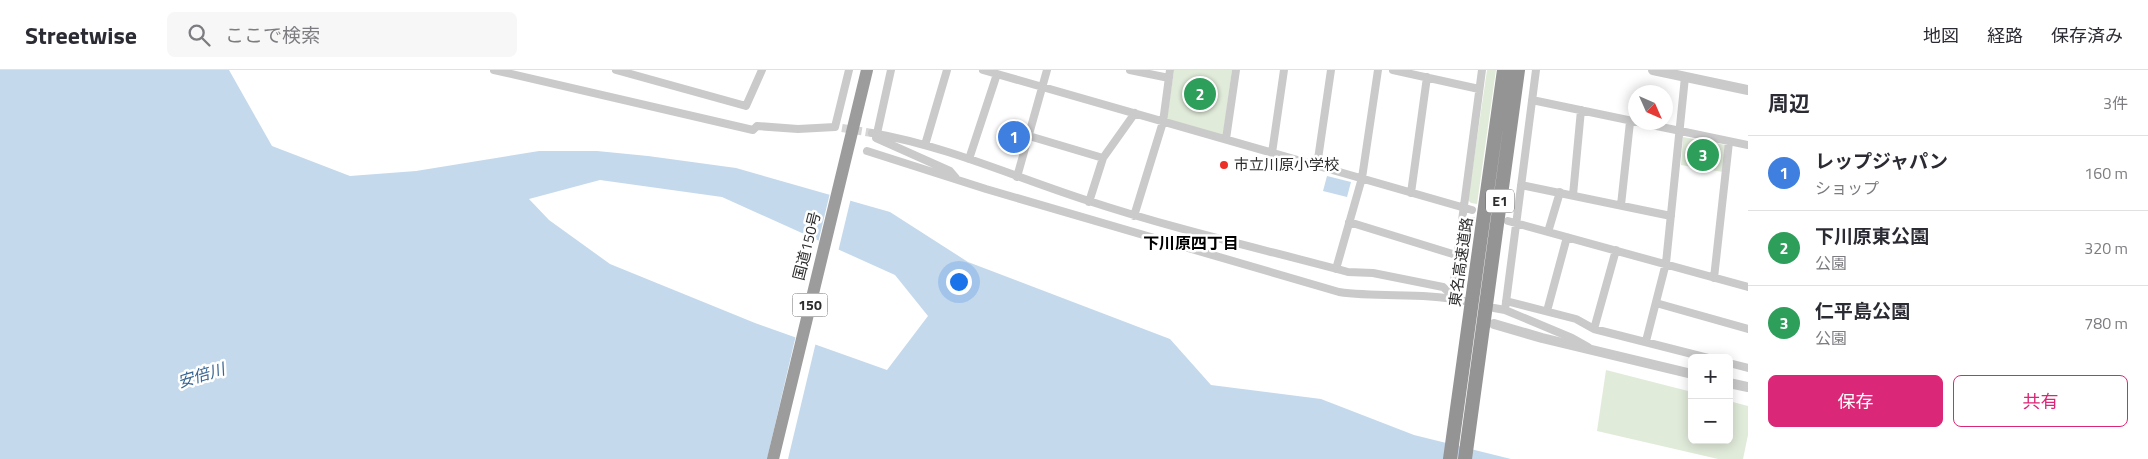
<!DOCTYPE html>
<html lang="ja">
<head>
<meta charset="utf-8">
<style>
	body { margin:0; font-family:"Titillium Web","Noto Sans JP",sans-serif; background:#f7f7f7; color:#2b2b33 }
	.controls { position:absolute; right:15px; bottom:15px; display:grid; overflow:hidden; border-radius:8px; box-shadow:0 2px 12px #0003 }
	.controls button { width:45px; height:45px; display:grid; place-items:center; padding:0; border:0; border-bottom:1px solid #e1e1e2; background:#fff; color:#2b2b33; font:25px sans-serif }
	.compass { position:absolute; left:1628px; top:15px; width:45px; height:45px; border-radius:50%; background:#fff; box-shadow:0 2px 12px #0003; rotate:135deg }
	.you { position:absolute; left:958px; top:211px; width:18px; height:18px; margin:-12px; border:4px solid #fff; border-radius:50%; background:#1a73e8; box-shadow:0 0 0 8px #1a73e833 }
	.badge { display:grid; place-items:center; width:32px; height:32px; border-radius:50%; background:#db2777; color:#fff; font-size:16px; font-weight:700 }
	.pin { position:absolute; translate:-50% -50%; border:2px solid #fff; box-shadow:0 1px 5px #0006 }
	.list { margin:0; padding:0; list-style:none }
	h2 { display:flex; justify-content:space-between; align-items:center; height:65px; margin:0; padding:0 20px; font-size:21px }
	h2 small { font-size:16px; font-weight:400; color:#7c7c81 }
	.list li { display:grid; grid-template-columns:32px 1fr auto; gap:15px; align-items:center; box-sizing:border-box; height:75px; padding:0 20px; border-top:1px solid #e1e1e2 }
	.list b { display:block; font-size:19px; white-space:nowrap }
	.list p { margin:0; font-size:16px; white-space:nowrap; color:#7c7c81 }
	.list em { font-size:16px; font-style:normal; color:#7c7c81 }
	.actions { display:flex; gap:10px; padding:15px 20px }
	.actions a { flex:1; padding:11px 0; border:1px solid #db2777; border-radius:8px; text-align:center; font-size:18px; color:#db2777 }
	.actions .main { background:#db2777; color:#fff }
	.icon { flex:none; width:28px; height:28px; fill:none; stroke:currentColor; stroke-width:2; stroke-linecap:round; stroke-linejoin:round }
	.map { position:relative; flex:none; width:1748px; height:389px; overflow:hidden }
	header { display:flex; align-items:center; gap:30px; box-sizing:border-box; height:70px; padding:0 25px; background:#fff; border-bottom:1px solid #e1e1e2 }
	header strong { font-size:24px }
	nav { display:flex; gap:28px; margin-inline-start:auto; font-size:18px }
	.search { width:350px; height:45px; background:#f7f7f7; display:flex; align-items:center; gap:12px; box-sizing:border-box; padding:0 18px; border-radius:8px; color:#7c7c81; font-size:19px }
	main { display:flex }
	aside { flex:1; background:#fff }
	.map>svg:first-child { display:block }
	.green { fill:#e1ebda }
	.water { fill:#c5d9ec; fill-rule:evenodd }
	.pier { fill:#fff }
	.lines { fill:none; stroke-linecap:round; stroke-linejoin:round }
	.minor-tunnel { stroke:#d5d5d5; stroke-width:8; stroke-dasharray:8 4; stroke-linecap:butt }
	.minor { stroke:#cacaca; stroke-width:8 }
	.tertiary { stroke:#cacaca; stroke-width:10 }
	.trunk { stroke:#9c9c9c; stroke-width:12 }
	.motorway { stroke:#949494; stroke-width:14 }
	.poi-dot { fill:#ec2f27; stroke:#fff; stroke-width:2 }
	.labels { text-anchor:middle; stroke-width:5; stroke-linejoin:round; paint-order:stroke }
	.shield { fill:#fff; stroke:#6c6c6c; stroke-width:1 }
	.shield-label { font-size:14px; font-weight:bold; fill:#2d2d2d }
	.poi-label { font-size:15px; fill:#2d2d2d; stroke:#fff; text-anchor:start }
	.street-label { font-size:15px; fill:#2d2d2d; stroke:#fff }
	.neighbourhood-label { font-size:16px; font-weight:bold; fill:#000; stroke:#fff }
	.water-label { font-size:16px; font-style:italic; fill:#386592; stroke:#fff }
</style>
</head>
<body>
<header>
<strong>Streetwise</strong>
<div class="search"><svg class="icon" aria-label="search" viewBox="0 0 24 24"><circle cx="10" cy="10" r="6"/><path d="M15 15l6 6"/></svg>ここで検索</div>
<nav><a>地図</a><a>経路</a><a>保存済み</a></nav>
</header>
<main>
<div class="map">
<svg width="1748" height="389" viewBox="0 0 1748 389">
	<rect width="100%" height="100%" fill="#fff"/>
	<!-- green -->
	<path class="green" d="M1174,0H1232L1223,66L1169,51L1167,48Z
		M1487,0H1496L1477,134L1471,133L1468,130Z
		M1683,67L1726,75L1723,102L1681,95Z
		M1470,147H1475L1463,224L1457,222L1455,218L1465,151Z
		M1606,300L1692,322V370H1729V331L1748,336V365L1743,389H1718L1597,361Z"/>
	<!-- water -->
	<path class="water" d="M0,0H229L272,76L350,106L416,101L539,81H597L648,86L736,98L890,142L968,192L1170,269L1211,315L1321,329L1414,365L1511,389H0ZM600,110L722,127L895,205L928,246L887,300L755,253L610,194L549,150L529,129Z
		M1327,106L1351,112L1347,127L1323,121Z"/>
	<!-- pier -->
	<path class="pier" d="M830,123L851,128L838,182L818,173Z
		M796,265L816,272L788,389H767Z"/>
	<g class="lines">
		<!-- minor-tunnel -->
		<path class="minor-tunnel" d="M842,58L872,63"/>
		<!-- minor -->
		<path class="minor" d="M494,0L753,60L757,56L798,59L835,57L849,0
			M616,0L746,36L762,0
			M891,0L876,68L950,101L956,108
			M983,0L1472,140
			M1130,0L1169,8
			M1393,0L1479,19
			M1532,30L1748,75
			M872,63C947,76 1017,108 1089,131C1174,159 1262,179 1348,202L1373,203L1443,217L1451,224
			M1029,66L1103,88
			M1226,69L1236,0
			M925,75L947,0
			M867,81L986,119L1339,222C1381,228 1423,222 1464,231
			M1272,83L1284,0
			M969,89L997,4
			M1317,96L1331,0
			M1017,107L1047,0
			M1521,115L1671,146
			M1411,123L1427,7
			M1573,125L1581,40
			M1089,132L1103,88L1135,43
			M1621,135L1630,52
			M1134,146L1163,52L1170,0
			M1508,151L1748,217
			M1349,152L1456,185
			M1548,162L1560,122
			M1336,199L1362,108L1378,0
			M1714,208L1729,72
			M1452,226L1482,0
			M1506,231L1576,249L1594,259L1708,288
			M1656,233L1748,259
			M1494,238L1505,240L1572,268L1588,277
			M1505,240L1536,0
			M1547,241L1567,167
			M1594,259L1616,180
			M1646,271L1666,193L1685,7
			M1729,293L1748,298"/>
		<!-- tertiary -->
		<path class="tertiary" d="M1653,0L1748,20
			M1494,254L1542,268L1692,304
			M1729,313L1748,317"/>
		<!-- trunk -->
		<path class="trunk" d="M773,389L867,0"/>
		<!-- motorway -->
		<path class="motorway" d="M1450,389L1504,0
			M1465,389L1518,0"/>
	</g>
	<!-- markers -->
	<circle class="poi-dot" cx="1224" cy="95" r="5"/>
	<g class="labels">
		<!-- shield labels -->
		<g class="shield">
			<rect x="1486" y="119.5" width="28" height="23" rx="4"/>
			<rect x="792.5" y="223.5" width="35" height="23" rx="4"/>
		</g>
		<g class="shield-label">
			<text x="1500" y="136">E1</text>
			<text x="810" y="240">150</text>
		</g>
		<!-- poi labels -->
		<g class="poi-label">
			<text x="1234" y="100">市立川原小学校</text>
		</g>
		<!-- street labels -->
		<g class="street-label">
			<text transform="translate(807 176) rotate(-76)" y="5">国道150号</text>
			<text transform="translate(1461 192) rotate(-82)" y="5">東名高速道路</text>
		</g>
		<!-- neighbourhood labels -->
		<g class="neighbourhood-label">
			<text x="1191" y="179">下川原四丁目</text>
		</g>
		<!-- water labels -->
		<g class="water-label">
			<text transform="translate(201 305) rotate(-17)" y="6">安倍川</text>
		</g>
	</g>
</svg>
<div class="controls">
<button>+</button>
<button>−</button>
</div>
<svg class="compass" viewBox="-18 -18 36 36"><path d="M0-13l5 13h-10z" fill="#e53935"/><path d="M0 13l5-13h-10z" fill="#7c7c81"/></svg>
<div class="you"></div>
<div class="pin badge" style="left:1014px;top:67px;background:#3f7fe0">1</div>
<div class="pin badge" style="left:1200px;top:24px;background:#2e9e5b">2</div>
<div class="pin badge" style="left:1703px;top:85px;background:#2e9e5b">3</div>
</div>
<aside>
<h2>周辺<small>3件</small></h2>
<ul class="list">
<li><span class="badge" style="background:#3f7fe0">1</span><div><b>レップジャパン</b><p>ショップ</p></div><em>160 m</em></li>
<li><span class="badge" style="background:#2e9e5b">2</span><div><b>下川原東公園</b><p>公園</p></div><em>320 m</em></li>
<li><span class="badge" style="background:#2e9e5b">3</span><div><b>仁平島公園</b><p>公園</p></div><em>780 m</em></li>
</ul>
<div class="actions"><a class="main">保存</a><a>共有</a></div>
</aside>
</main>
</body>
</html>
